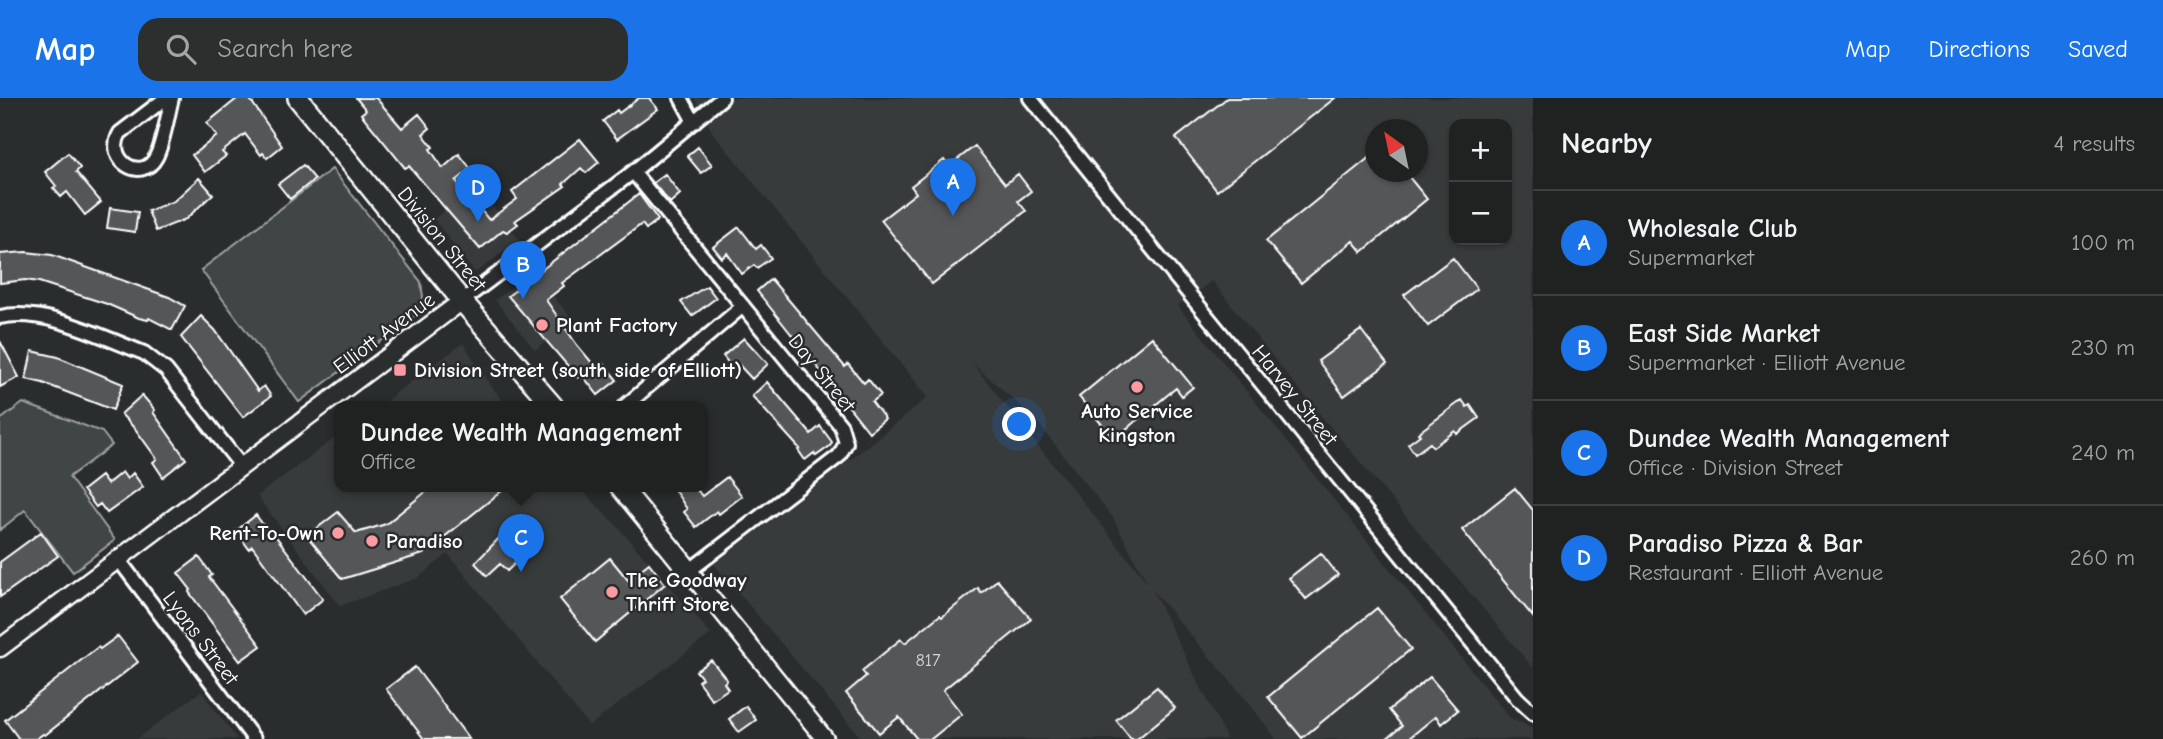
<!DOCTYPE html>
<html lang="en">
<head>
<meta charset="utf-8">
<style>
	body { margin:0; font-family:"Comic Neue",sans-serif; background:#2d2f2f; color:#f1f3f6 }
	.controls { position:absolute; right:21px; top:21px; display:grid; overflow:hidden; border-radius:14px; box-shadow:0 2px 5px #0004 }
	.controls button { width:63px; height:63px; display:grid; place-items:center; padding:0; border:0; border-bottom:2px solid #3d3f40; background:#202222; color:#f1f3f6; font:35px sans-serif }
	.compass { position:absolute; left:1365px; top:21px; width:63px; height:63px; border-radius:50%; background:#202222; box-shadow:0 2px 5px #0004; rotate:327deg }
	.you { position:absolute; left:1020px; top:327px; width:24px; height:24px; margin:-18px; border:5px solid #fff; border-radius:50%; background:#1a73e8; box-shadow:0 0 0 10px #1a73e833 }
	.badge { display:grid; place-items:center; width:46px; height:46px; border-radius:50%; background:#1a73e8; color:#fff; font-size:23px; font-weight:700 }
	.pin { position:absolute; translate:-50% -58px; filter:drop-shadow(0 2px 4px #0008) }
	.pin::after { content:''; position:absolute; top:37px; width:24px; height:21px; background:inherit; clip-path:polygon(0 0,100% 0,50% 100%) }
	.popup { position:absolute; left:334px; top:303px; width:374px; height:91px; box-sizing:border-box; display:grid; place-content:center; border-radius:14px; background:#202222; filter:drop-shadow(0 2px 5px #0005); font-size:23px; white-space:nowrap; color:#a2a4a5 }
	.popup b { font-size:26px; color:#f1f3f6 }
	.popup::after { content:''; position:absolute; left:50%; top:100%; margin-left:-14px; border:14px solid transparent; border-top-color:#202222 }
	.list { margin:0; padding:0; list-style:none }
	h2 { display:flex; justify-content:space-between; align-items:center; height:91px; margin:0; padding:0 28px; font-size:30px }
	h2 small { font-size:23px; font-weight:400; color:#a2a4a5 }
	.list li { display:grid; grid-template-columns:46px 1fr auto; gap:21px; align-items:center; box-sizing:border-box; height:105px; padding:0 28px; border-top:2px solid #3d3f40 }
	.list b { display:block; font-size:26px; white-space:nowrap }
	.list p { margin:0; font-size:23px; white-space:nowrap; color:#a2a4a5 }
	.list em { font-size:23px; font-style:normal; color:#a2a4a5 }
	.icon { flex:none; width:38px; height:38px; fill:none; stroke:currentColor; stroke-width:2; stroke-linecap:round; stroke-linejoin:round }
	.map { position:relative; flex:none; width:1533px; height:641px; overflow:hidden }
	header { display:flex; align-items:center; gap:42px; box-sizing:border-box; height:98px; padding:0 35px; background:#1a73e8; color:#fff }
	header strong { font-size:33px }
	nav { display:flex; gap:38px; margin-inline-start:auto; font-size:24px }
	.search { width:490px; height:63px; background:#2d2f2f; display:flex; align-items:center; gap:18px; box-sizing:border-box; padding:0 24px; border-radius:21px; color:#a2a4a5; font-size:26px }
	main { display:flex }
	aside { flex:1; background:#202222 }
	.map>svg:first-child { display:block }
	.built { fill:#373a3b; fill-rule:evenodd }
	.green { fill:#414445; stroke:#a0a2a2; stroke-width:2 }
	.building { fill:#555758; stroke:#fff; stroke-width:2 }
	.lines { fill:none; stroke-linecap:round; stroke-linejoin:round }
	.street-casing { stroke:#fff; stroke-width:18 }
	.secondary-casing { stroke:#fff; stroke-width:21 }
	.primary-casing { stroke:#fff; stroke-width:24 }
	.street { stroke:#2a2d2e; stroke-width:12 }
	.secondary { stroke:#2a2d2e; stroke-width:16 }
	.primary { stroke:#2a2d2e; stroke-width:19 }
	.poi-dot { fill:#ff9aa2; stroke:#2a2d2e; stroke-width:2.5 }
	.labels { text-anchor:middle; stroke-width:5; stroke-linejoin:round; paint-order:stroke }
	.number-label { font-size:18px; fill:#d4d5d5 }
	.street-label { font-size:21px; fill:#fff; stroke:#2a2d2e }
	.poi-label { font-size:21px; font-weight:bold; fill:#fff; stroke:#2a2d2e; text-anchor:start }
</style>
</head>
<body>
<header>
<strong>Map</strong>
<div class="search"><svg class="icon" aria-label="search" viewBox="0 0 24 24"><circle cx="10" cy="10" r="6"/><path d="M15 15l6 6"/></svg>Search here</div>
<nav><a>Map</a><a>Directions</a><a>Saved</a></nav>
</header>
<main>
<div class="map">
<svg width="1533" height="641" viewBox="0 0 1533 641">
	<rect width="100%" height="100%" fill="#2a2d2e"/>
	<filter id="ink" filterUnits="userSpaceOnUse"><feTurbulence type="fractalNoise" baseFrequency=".0143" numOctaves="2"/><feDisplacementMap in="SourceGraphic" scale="14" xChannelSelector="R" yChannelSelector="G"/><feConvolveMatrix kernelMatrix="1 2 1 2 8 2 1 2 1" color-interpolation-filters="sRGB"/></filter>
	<g filter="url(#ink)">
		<!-- built -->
		<path class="built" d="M694,0H1533V570L1292,283L1212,183L1178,208L1510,620L1533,630V641H1276L1249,605L1152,492L1227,641H862L714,466L869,347L928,299L713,35ZM1454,26H1507V142H1454ZM1376,32H1418V74H1376ZM972,265L1033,319L1113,420L1147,484Z
			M476,87L520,142L475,175L434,121Z
			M533,173L573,222L535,252L495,202Z
			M463,245L491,288L507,308H379Z
			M339,337V388H578L619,430L711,536L589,628L448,456L418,480L340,508L257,398Z
			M201,593L237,641H137Z"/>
		<!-- green -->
		<path class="green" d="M332,71L421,184L423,199L420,214L299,304L201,172Z
			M23,305L102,334L112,347L69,379L115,442L73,474L25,412L0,432V322Z"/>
		<!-- building -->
		<path class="building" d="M238,0H249L282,48L267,60L263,55L261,57L245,36L222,54L226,58L205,74L192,57L217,38L207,25Z
			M356,0H376L402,30L419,16L430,30L423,36L433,49L430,51L443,70L459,56L471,71L456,83L489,122L517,101L512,94L580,41L599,64L586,75L581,70L563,86L565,88L515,123L518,126L507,134L503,132L480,151L409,68L405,70L361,16L366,12Z
			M639,0H649L658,11L617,41L603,23L617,12L619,15Z
			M1227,0H1335L1217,93L1176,40Z
			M975,48L1005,86L1018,76L1031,93L1018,103L1026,113L932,186L881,122L916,95L911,88L920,81L944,62L949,68Z
			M698,49L712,67L701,75L687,58Z
			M1376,54V74H1405L1427,101L1362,154L1353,143L1301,185L1266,143Z
			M68,55L80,70L76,74L101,104L85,117L67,94L61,99L53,90L56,88L45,74Z
			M303,67L315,81L290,101L278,86Z
			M665,76L680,96L670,105L653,85Z
			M199,80L213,96L186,121L156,133L148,113L174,103Z
			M639,96L658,122L646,131L642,126L562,185L564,188L546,202L577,247L598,272L604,266L617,282L598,297L582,277L578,280L508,198Z
			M110,110L138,114L135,134L107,130Z
			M739,129L756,151L761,147L771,160L757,170L754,167L742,176L727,155L722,160L713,149Z
			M26,154L52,157L169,199L185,208L172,232L149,220L148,222L139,220L107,206L39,184L25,182L0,185V156Z
			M1453,160L1477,191L1428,228L1404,197Z
			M771,181L845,269L848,266L864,285L868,281L881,297L872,304L885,321L869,334L757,193Z
			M707,188L716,200L692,218L681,204Z
			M201,218L215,232L258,293L264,288L271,298L243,319L181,239Z
			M1361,232L1387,266L1344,298L1318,263Z
			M1152,239L1193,289L1182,298L1176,290L1114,341L1079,299Z
			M744,240L768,266L752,281L739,267L734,272L723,258Z
			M0,243L19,279L0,289Z
			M32,253L58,259L123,286L113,312L43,285L26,281Z
			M767,284L811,336L820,328L832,344L830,348L816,358L814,355L805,362L798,352L800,351L752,298Z
			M142,297L155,312L153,314L186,361L163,379L153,364L157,361L136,332L121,316Z
			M1462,302L1467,309L1470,307L1479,320L1457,336L1455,333L1433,349L1430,345L1415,356L1408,346L1420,337L1418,335Z
			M122,374L127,381L133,375L143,389L107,415L100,406L96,409L83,392L101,378L107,386Z
			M727,379L742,398L719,416L717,413L696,429L684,414L687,411L672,388H694L702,398Z
			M433,388H508L423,456L342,481L307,438L338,414L356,435L386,426Z
			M1515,390L1533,412V519L1462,432Z
			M256,417L269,435L271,432L323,501L303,517L252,448L249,451L236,433Z
			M507,432L527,454L507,473L500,466L487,478L475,465Z
			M41,434L58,458L0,499V464Z
			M1321,455L1338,477L1306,501L1289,480Z
			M199,459L212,477L209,479L261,548L240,563L189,494L191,492L178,475Z
			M610,460L628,482L649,465L665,486L595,544L560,501Z
			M997,482L1031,521L943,592L962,616L931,641H917L899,619L879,635L846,595L866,578L862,573L901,541L905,545L940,517L942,519L978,490L981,495Z
			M1377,510L1411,551L1302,640L1268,599Z
			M118,538L138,564L45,637L43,636L36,641H19L5,622L98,549L100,551Z
			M711,562L727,582L724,585L728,591L712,602L698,583L702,580L696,573Z
			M415,569L469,641H424L386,591Z
			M1430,579L1458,612L1441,626L1436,618L1408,641H1386L1402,628L1389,612Z
			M1157,589L1175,610L1137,641H1131L1116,622Z
			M746,608L756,622L739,634L729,621Z"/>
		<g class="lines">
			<defs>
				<path id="street" d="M166,0L120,35C104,62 142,86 156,59C163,47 168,15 172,0
					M681,0L694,24
					M1030,0L1517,600L1533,615
					M633,74L841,328L846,345L839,358L689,473
					M462,203L633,74L722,0
					M0,219C44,209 102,239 144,255L166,272L242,369
					M625,308L743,208
					M119,462L254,641"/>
				<path id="secondary" d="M689,473L825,641
					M0,550L462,203"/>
				<path id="primary" d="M298,0L462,203L553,308
					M620,388L689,473"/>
			</defs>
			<!-- street casing -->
			<use href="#street" class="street-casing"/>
			<!-- secondary casing -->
			<use href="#secondary" class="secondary-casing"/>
			<!-- primary casing -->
			<use href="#primary" class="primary-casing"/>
			<!-- street -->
			<use href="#street" class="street"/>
			<!-- secondary -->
			<use href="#secondary" class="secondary"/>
			<!-- primary -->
			<use href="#primary" class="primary"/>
		</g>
	</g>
	<!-- markers -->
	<g class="poi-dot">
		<circle cx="542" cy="227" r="7"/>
		<rect x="393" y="265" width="14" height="14" rx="3.5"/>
		<circle cx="1137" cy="289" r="7"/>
		<circle cx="338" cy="435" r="7"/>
		<circle cx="372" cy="443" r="7"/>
		<circle cx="612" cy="494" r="7"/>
	</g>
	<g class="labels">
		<!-- number labels -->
		<g class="number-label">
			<text x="928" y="568">817</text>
		</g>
		<!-- street labels -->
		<g class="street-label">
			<text transform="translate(442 141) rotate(51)" y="7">Division Street</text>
			<text transform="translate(384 235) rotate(-37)" y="7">Elliott Avenue</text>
			<text transform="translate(822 275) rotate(51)" y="7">Day Street</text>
			<text transform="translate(1295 297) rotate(51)" y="7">Harvey Street</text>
			<text transform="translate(201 540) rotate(53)" y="7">Lyons Street</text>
		</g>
		<!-- poi labels -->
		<g class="poi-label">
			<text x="556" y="234">Plant Factory</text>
			<text x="414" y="279">Division Street (south side of Elliott)</text>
			<text x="1137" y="320" text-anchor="middle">Auto Service<tspan x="1137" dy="24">Kingston</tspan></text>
			<text x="324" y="442" text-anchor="end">Rent-To-Own</text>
			<text x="386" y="450">Paradiso</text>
			<text x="626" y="489">The Goodway<tspan x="626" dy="24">Thrift Store</tspan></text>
		</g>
	</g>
</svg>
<div class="controls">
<button>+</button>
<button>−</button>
</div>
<svg class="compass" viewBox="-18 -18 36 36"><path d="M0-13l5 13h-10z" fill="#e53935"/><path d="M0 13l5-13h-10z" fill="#a2a4a5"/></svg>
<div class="you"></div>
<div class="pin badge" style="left:953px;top:118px">A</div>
<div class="pin badge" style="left:523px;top:201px">B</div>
<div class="pin badge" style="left:521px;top:474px">C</div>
<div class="popup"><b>Dundee Wealth Management</b>Office</div>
<div class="pin badge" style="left:478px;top:124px">D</div>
</div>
<aside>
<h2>Nearby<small>4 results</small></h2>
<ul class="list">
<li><span class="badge">A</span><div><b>Wholesale Club</b><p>Supermarket</p></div><em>100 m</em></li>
<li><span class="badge">B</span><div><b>East Side Market</b><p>Supermarket · Elliott Avenue</p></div><em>230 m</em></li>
<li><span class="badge">C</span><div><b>Dundee Wealth Management</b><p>Office · Division Street</p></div><em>240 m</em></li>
<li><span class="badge">D</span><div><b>Paradiso Pizza &amp; Bar</b><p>Restaurant · Elliott Avenue</p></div><em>260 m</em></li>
</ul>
</aside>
</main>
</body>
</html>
